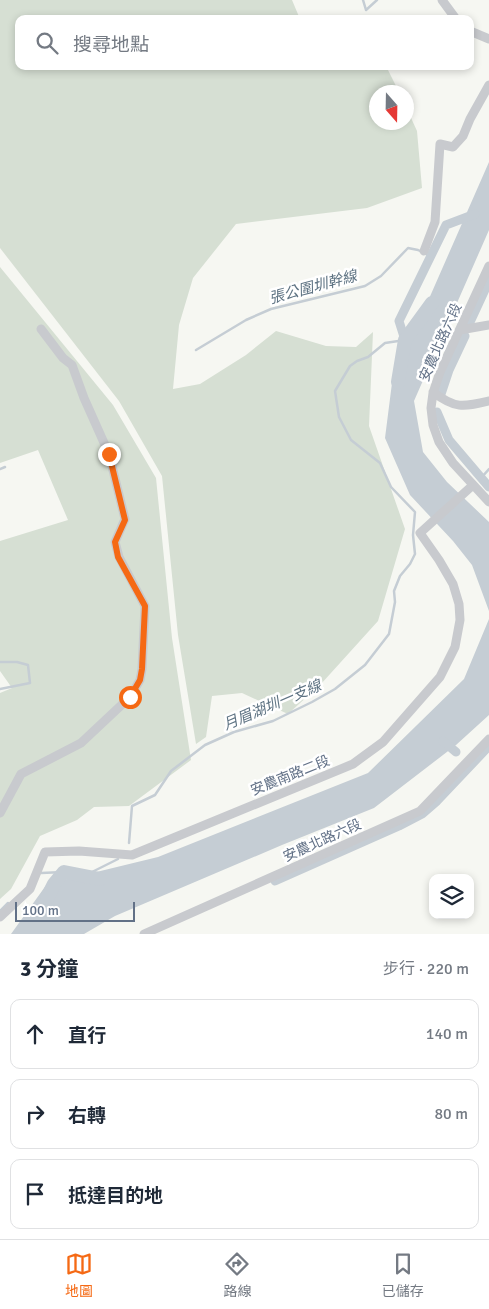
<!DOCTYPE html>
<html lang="zh-TW">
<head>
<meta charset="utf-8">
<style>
	body { margin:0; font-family:Signika,"Noto Sans TC",sans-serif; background:#f6f6f7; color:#1f2937 }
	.controls { position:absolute; right:15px; bottom:15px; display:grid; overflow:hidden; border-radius:10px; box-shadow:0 2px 8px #0003 }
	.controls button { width:45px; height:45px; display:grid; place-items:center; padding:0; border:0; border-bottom:1px solid #e0e1e3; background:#fff; color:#1f2937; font:25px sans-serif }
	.compass { position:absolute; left:369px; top:85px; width:45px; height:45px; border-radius:50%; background:#fff; box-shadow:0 2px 8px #0003; rotate:160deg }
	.scale { position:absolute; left:15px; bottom:12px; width:120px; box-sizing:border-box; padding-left:5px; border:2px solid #627187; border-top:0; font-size:14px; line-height:18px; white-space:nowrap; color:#627187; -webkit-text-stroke:4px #fff; paint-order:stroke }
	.stop { position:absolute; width:15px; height:15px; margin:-11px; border:4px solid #f56914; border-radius:50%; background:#fff }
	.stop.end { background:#f56914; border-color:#fff; box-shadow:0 1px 5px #0008 }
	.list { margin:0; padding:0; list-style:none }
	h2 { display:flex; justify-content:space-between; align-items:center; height:65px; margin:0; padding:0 20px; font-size:21px }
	h2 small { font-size:16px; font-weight:400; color:#747a83 }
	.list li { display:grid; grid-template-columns:32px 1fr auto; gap:15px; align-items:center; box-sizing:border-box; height:70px; margin:0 10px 10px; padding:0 10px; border:1px solid #e0e1e3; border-radius:10px }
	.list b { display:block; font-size:19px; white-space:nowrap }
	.list em { font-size:16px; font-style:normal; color:#747a83 }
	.icon { flex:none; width:28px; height:28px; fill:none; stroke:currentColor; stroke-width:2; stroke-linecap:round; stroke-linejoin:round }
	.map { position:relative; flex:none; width:489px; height:934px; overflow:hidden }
	.search { position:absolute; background:#fff; box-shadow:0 2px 8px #0003; left:15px; right:15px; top:15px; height:55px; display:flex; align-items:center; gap:12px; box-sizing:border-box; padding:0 18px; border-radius:10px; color:#747a83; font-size:19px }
	.sheet { height:305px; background:#fff }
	nav { display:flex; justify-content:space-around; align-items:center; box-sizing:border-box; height:70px; border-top:1px solid #e0e1e3; background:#fff; font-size:14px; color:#747a83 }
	nav a { display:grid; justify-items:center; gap:2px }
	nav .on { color:#f56914 }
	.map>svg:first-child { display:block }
	.green { fill:#d6dfd3 }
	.water { fill:#c5cdd4 }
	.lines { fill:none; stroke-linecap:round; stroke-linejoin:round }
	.stream { stroke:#c5cdd4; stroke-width:2.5 }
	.canal { stroke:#c5cdd4; stroke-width:9 }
	.river { stroke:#c5cdd4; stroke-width:14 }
	.minor { stroke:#c8cace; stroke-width:9 }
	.route { stroke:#f56914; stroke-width:6 }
	.labels { text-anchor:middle; stroke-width:5; stroke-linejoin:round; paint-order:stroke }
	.street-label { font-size:14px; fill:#627187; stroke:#fff }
	.water-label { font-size:15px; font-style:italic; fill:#5e7383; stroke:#fff }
</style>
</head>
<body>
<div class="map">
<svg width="489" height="934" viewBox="0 0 489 934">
	<rect width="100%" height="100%" fill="#f6f7f2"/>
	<!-- green -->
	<path class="green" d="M0,0H292L300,19H19V66H386L399,92H376V122H406L407,109L417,131L422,188L367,208L236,224L193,278L179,325L173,389L200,384L246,355L276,331L326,346L356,347L373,332L369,426L405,529L378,621L321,684L288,714L242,693L212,696L206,737L196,744L178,635L162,476L119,401L0,248Z
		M0,267L113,405L156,478L172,638L191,760L129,806L94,807L77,820L40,836L11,889L0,899V693L12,688L0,671V541L68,520L38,450L0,463Z"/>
	<!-- water -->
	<path class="water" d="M489,162V230L414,401L423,452L447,482L489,522V611L472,565L453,541L410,495L385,438L392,383Z
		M489,619V715L456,745L374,808L282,845L115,916L84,934H11L47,884L158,857L368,773L464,679Z"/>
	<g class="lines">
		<!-- stream -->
		<path class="stream" d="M363,0L366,10L377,0
			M196,350L246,320L271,309L365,286L381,276L408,248L418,250L430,256
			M0,469L5,467
			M481,478L489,469
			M0,662H17L28,665L30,683L0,689
			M129,843L132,806L155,795L171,771L205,745L234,732L273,721L312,702L335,689L365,665L389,634L395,602L394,591L400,576L410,564L415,554L413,535L415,512L391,487L380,463L351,440L339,417L335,391L350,366L357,361L368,357L385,343L405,340
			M41,873L64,872
			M84,876L118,859
			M0,911L8,903"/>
		<!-- canal -->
		<path class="canal" d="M470,322L489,281
			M405,340L399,321L446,225L475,214
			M441,394L449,370L465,336
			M437,412L449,440L489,487
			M443,741L456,752
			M275,881L399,826L422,814L437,801L489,746"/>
		<!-- river -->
		<path class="river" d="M398,382L405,340L432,303
			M47,898L54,884L64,872L100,879"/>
		<!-- minor -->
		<path class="minor" d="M442,0L456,19
			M470,31L489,39
			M424,251L435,222L440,144L453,147L463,136L470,119L489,85
			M489,266L440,372L433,393L431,408L433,425L439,442L453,463L489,502
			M460,330L489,325
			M433,392C455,409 463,407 489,401
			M0,813L21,774L81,743L130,697L140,680L142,669L145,606L119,557L115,542L125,519L109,454L84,398L72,365L63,358L41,329
			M0,917L30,889L45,852L79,851L132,855L353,764L383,742L440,677L455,647L460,620L459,604L453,584L439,560L420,533L473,485
			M144,934L420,811L489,739"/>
	</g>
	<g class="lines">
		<!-- route -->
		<path class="route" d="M109,454L125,520L115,542L118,557L145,606L142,669L140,680L130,697"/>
	</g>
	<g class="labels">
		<!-- street labels -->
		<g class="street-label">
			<text transform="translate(440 342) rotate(-66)" y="5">安農北路六段</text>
			<text transform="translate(290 775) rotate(-22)" y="5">安農南路二段</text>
			<text transform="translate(322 840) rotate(-24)" y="5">安農北路六段</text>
		</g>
		<!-- water labels -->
		<g class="water-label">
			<text transform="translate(313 287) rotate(-15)" y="5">張公圍圳幹線</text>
			<text transform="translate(272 705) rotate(-23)" y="5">月眉湖圳一支線</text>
		</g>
	</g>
</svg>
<div class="controls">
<button><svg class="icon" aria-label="layers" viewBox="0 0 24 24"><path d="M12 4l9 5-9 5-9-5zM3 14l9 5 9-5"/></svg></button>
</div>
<svg class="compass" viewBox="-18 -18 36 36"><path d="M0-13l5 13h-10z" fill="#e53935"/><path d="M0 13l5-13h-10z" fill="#747a83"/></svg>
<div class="scale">100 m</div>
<div class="stop" style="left:130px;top:697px"></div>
<div class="stop end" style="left:109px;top:454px"></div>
<div class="search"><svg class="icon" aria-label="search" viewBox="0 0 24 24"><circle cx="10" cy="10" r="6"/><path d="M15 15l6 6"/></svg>搜尋地點</div>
</div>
<section class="sheet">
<h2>3 分鐘<small>步行 · 220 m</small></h2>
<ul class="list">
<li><svg class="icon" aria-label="ahead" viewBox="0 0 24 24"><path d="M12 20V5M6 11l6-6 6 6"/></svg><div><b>直行</b></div><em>140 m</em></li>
<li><svg class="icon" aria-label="right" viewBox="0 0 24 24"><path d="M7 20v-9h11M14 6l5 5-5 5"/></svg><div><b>右轉</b></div><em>80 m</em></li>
<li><svg class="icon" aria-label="arrive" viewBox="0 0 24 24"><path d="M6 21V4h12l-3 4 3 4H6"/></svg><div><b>抵達目的地</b></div></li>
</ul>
</section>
<nav>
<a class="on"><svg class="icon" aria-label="map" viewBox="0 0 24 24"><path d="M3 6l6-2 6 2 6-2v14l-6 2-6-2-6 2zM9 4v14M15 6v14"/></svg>地圖</a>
<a><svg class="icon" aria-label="directions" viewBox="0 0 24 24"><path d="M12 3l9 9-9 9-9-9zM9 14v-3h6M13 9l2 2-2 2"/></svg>路線</a>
<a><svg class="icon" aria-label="saved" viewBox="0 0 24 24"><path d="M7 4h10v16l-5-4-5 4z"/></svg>已儲存</a>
</nav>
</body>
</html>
